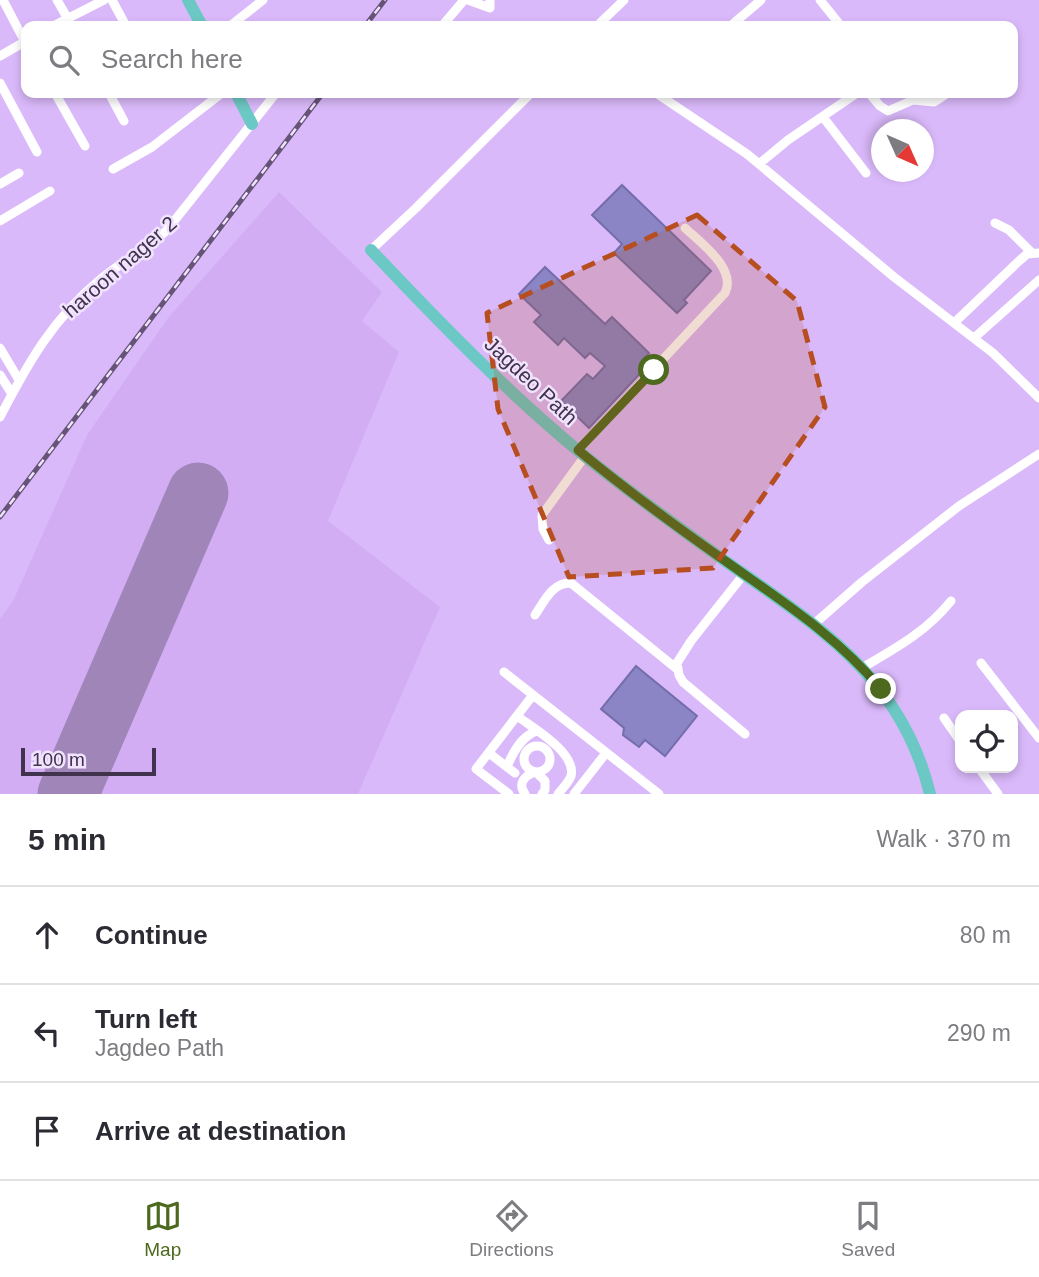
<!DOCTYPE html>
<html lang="en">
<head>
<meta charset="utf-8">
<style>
	body { margin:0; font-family:Arial,sans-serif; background:#f7f7f7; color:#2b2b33 }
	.controls { position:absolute; right:21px; bottom:21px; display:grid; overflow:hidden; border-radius:14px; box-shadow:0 4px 10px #0003 }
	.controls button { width:63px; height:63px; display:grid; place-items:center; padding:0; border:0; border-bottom:2px solid #e1e1e2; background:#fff; color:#2b2b33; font:35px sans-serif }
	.compass { position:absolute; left:871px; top:119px; width:63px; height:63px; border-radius:50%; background:#fff; box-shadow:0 4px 10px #0003; rotate:135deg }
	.scale { position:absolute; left:21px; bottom:18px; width:135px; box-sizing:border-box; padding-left:7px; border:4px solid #41334d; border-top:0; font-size:19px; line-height:24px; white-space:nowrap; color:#41334d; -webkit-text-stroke:5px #f1e3fe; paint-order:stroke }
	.stop { position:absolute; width:21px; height:21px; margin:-16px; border:5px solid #4c691d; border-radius:50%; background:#fff }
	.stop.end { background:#4c691d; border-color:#fff; box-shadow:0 2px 7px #0008 }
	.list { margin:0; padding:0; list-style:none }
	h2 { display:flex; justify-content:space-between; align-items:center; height:91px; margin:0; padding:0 28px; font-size:30px }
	h2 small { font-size:23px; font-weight:400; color:#7c7c81 }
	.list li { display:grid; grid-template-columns:46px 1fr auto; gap:21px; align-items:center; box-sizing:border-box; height:98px; padding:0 28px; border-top:2px solid #e1e1e2 }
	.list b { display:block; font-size:26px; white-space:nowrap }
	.list p { margin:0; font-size:23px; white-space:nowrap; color:#7c7c81 }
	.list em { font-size:23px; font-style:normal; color:#7c7c81 }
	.icon { flex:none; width:38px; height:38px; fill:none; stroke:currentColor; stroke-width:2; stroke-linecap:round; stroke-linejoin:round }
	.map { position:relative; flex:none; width:1039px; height:794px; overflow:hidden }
	.search { position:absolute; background:#fff; box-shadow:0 4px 10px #0003; left:21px; right:21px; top:21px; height:77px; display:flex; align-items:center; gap:18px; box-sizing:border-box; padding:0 24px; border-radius:14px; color:#7c7c81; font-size:26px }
	.sheet { height:385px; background:#fff }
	nav { display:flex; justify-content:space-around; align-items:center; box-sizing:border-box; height:98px; border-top:2px solid #e1e1e2; background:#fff; font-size:19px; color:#7c7c81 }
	nav a { display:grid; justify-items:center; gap:4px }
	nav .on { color:#4c691d }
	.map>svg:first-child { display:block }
	.built { fill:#d2adf4 }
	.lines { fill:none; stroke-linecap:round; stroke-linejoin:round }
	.runway { stroke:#a086b8; stroke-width:61 }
	.building { fill:#8b85c6; stroke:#746dac; stroke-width:2 }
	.minor { stroke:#fff; stroke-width:9 }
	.major { stroke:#6cc8c4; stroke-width:12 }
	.rail-casing { stroke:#665477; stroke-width:5 }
	.rail { stroke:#f1e3fe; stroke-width:2.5; stroke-dasharray:8; stroke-linecap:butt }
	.route { stroke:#4c691d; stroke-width:9 }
	.marked { fill:#b64e20; fill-opacity:0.2; stroke:#b64e20; stroke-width:5; stroke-dasharray:14 9; stroke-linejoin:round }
	.labels { text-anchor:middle; stroke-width:5; stroke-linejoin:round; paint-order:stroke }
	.street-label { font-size:21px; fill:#41334d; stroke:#f1e3fe }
</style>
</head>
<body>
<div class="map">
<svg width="1039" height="794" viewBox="0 0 1039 794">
	<rect width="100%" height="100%" fill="#dab9fa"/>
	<!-- built -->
	<path class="built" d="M279,192L382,292L362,321L399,352L328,521L440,607L358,794H0V619L13,601L87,435L168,318Z"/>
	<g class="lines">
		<!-- runway -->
		<path class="runway" d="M68,794L198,493"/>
	</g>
	<!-- building -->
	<path class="building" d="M622,185L711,271L684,300L687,303L677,313L614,253L622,244L592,215Z
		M545,267L605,324L612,317L649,353L643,360L648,365L589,428L561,401L587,374L593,379L605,366L590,353L585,358L564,338L558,345L534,322L541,315L519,294Z
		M636,666L697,716L665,756L645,740L639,747L623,735L624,728L601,709Z"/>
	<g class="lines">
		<!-- minor -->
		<path class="minor" d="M3,0L26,44
			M57,0L72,26
			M112,0L126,26
			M468,0L490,8V0
			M820,0L841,26
			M734,23L761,0
			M53,26L104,0
			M230,26L263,0
			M442,26L464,0
			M597,26L624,0
			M0,56L26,41
			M0,83L37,152
			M55,93L85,146
			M109,93L124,121
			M656,93L747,154L894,277L993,353L1039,398
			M869,93L880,106L888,111L913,100L934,102L948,93
			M823,117L866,173
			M759,164L788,140L857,93
			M113,169L152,147L222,93
			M0,184L19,173
			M0,221L50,191
			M995,223L1009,230L1032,253
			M371,250L416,208L531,93
			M954,323L1019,261L1027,254L1039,253
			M974,338L1039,280
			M0,348L19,380
			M0,375L12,394
			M0,417C28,363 53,318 102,278C123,261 147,249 167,230L276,93
			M578,450L725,293C737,269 701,243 685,228
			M549,540L543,529L542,515L585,456
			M744,574L691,641L677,663L679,675L683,682L745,734
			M535,615C544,602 552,582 571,583L677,669
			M814,624L862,582L959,506L1039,454
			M981,663L1039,738
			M862,668C896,648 926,632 951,601
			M504,672L659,794
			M517,716C533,728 577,753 571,776C569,782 562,789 558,794
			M944,718L960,741
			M524 759a13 13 0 1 1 26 0a13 13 0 1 1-26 0Z
			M489,753L507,767
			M979,768L998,794
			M515,773L507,767C513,752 521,737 536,731
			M509,794L476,769L533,695
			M525,794C517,783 525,775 536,772L545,781V790L542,794
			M574,794L606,753"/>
		<!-- major -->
		<path class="major" d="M188,0L202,26
			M236,93L252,124
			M371,250C437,320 506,391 581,453C626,490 674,524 721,558C815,625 901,674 930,794"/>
		<defs>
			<path id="rail" d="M365,26L385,0
				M0,517L323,93"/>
		</defs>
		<!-- rail casing -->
		<use href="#rail" class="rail-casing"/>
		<!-- rail -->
		<use href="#rail" class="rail"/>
	</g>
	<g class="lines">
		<!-- route -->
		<path class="route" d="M654,370L578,450C625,489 674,525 724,560C780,600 837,636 881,689"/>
	</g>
	<!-- marked area -->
	<path class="marked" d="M697,215L797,301L825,407L713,568L569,577L498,409L487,313Z"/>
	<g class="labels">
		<!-- street labels -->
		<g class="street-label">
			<text transform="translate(120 267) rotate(-41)" y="7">haroon nager 2</text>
			<text transform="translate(531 381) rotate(43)" y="7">Jagdeo Path</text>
		</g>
	</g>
</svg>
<div class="controls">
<button><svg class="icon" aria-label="locate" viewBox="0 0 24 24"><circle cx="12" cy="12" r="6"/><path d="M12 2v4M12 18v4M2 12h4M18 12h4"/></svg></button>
</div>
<svg class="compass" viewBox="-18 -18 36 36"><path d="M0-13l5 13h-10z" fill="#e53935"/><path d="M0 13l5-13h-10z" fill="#7c7c81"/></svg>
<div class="scale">100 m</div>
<div class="stop" style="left:654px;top:370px"></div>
<div class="stop end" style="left:881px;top:689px"></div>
<div class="search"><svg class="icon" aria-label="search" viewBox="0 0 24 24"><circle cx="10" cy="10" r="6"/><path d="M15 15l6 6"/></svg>Search here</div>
</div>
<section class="sheet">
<h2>5 min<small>Walk · 370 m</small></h2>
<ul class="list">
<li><svg class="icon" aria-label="ahead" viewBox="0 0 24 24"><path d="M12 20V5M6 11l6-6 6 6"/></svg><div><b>Continue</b></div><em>80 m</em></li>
<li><svg class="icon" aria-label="left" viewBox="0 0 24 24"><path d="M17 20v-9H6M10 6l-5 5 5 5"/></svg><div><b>Turn left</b><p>Jagdeo Path</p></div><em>290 m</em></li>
<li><svg class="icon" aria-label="arrive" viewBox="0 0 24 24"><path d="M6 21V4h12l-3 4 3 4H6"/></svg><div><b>Arrive at destination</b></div></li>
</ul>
</section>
<nav>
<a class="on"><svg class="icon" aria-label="map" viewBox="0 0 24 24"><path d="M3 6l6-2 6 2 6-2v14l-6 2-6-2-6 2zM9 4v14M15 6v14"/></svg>Map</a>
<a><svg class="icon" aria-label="directions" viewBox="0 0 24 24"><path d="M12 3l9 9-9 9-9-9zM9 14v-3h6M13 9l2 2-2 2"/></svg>Directions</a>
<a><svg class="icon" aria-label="saved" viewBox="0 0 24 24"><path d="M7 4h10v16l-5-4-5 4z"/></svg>Saved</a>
</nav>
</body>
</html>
